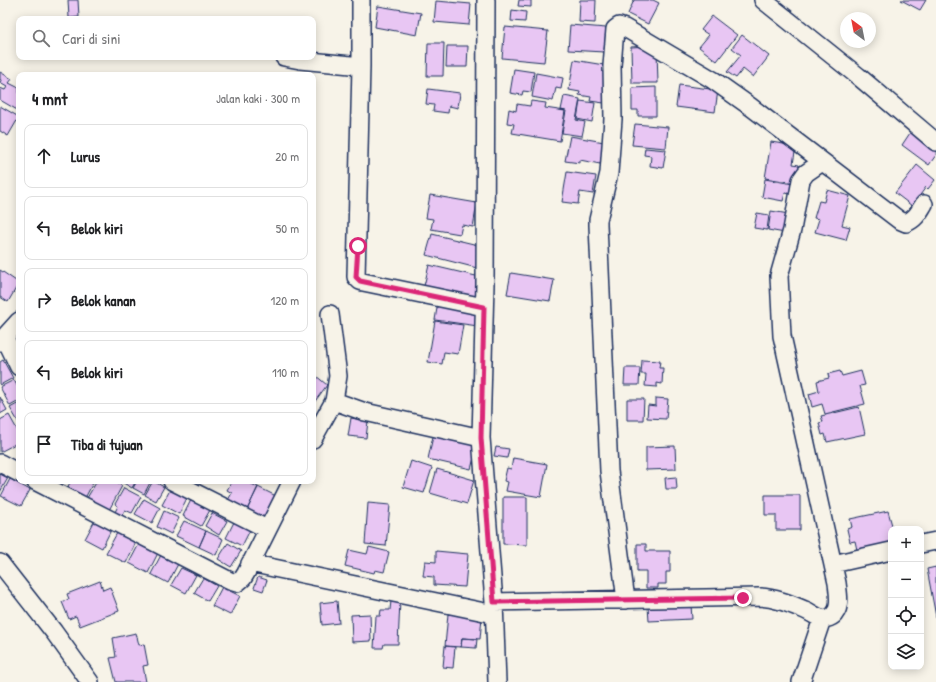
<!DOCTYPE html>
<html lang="id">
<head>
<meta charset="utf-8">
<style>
	body { margin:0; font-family:"Patrick Hand",sans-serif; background:#f2f2f2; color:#202124 }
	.controls { position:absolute; right:12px; bottom:12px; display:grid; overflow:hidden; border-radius:8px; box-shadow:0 2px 10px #0003 }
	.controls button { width:36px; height:36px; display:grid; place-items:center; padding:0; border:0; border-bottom:1px solid #e0e0e0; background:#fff; color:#202124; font:20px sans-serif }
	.compass { position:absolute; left:840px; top:12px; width:36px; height:36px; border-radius:50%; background:#fff; box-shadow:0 2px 10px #0003; rotate:328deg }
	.stop { position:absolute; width:12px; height:12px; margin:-9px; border:3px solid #db2777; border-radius:50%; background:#fff }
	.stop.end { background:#db2777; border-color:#fff; box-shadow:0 1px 4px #0008 }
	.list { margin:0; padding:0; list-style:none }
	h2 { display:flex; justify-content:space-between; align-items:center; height:52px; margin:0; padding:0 16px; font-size:17px }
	h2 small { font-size:13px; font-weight:400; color:#757577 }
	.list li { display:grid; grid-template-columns:26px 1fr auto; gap:12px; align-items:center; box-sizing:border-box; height:64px; margin:0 8px 8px; padding:0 8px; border:1px solid #e0e0e0; border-radius:8px }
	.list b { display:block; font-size:15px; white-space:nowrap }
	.list em { font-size:13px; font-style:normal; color:#757577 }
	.icon { flex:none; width:22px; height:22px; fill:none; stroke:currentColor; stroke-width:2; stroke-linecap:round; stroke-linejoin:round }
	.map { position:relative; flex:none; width:936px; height:682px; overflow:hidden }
	.search { position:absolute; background:#fff; box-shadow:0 2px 10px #0003; left:16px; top:16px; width:300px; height:44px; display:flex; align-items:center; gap:10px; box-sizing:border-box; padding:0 14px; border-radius:8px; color:#757577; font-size:15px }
	.panel { position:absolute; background:#fff; box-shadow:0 2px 10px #0003; left:16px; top:72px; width:300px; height:412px; border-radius:8px }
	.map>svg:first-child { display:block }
	.building { fill:#e8c6f3; stroke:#1b2f5e }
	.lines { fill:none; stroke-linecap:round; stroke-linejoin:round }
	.minor-casing { stroke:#1b2f5e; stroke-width:20 }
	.minor { stroke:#f7f3e8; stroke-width:17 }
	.route { stroke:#db2777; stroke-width:5 }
</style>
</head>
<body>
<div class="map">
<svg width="936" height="682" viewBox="0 0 936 682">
	<rect width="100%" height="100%" fill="#f7f3e8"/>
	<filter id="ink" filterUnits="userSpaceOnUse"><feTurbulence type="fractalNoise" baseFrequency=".025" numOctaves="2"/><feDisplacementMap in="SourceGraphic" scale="8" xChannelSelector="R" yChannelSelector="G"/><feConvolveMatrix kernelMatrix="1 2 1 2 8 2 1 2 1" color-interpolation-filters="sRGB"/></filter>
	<g filter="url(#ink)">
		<!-- building -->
		<path class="building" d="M68,0H78L79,17L69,18Z
			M519,0H531V7L518,6Z
			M580,0H596L595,23L579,22Z
			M634,0H653L659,3L648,24L628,14Z
			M901,0H926L920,10Z
			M436,1L471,4L469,25L434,22Z
			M378,6L421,13L417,35L375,27Z
			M512,10L526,12L525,22L511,21Z
			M712,16L737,35L717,61L699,47L709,35L701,30Z
			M570,25L606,28L604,52L568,50Z
			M505,27L548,31L544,62L502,58Z
			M742,35L769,56L753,77L743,69L736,78L727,72L741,55L732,48Z
			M428,43H444L443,76H427Z
			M447,46H468L467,67H446Z
			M648,46L657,51L658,83H632L631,47Z
			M574,60L610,66L604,103L590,101L591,97L579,95L580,92L569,90Z
			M514,69L534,72L531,92L523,91L522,95L510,93Z
			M0,72L12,79L9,83L19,88V111L0,100V88L5,90L7,87L0,83L1,80L0,79Z
			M536,73L563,78L561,89L556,88L553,101L532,97Z
			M679,85L718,90L715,112L676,107Z
			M656,87V116H638V110H632V88Z
			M428,89L460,93L458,108L449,106L448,113L433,111L434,105L426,104Z
			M564,96L580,99L576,120L585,122L582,136L562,133L566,111L561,110Z
			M531,101L546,103L545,108L565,111L560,141L512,133L514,124L507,123L509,109L516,111L517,104L530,106Z
			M580,101L595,103L592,122L577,119Z
			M0,106L19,117L8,136L0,131Z
			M635,124L668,127L666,148L632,145Z
			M912,130L936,148V155L929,165L902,145Z
			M570,136L604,142L600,164L580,160V163L565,161Z
			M771,142L796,146L793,164L799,165L796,183L765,178Z
			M645,148L666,150L663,168L650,166L651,156L644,155Z
			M917,165L935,180L928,189L926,187L912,206L895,193Z
			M567,172L596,176L593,194L580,192L578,204L562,202Z
			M765,179L793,184L791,194L785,193L783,201L762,197Z
			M827,190L850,196L842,225L850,227L846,240L815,232L819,219L814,218L819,201L824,202Z
			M430,195L477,203L473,227L462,225L460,234L431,229L433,219L426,218Z
			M771,211L789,214L785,233L768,230Z
			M757,213L769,215L767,230L754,228Z
			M432,234L482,246L477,268L426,255Z
			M429,265L480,277L476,297L424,286Z
			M0,270L19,283L8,302L0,297Z
			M511,273L554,280L550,301L507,294Z
			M438,302L481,309L478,326L435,320Z
			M435,321L463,325L458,354L444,352L442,364L428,362Z
			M3,360L13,378L0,385V362Z
			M642,360L660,361L659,368H663L662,384L657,383V387L645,386L646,374H641Z
			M625,368H640L639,385H624Z
			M840,371L842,376L861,371L865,385L860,386L865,404L825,414L822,404L812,407L809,394L819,391L817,381L829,378L828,374Z
			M315,375L327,385L313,404V377Z
			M14,380L19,389V401L10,406L0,387Z
			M0,397L7,410L0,414Z
			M656,398L668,399L666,419L647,418L648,405L656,406Z
			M627,399H644L643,420H627Z
			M19,403V423L10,408Z
			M859,407L865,434L827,442L825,434L822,435L819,423L823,422L821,416Z
			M9,415L19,433V442L0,452V420Z
			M351,418L368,421L366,438L348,436Z
			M434,432L477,446L471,469L428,459Z
			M675,446L676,469L646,470V447Z
			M496,447L509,449L507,458L494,456Z
			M513,458L547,464L541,497L506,491L508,482L504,481L507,468L511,469Z
			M411,461L432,468L424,493L403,487Z
			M437,469L474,480L467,504L430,493Z
			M0,474L8,478L0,492Z
			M676,477L677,489H666L665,478Z
			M10,479L30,490L21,506L1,496Z
			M71,481H94L85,498L67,488Z
			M97,481H113L122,486L109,510L87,498Z
			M120,481H136L132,488Z
			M137,481H151L144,494L133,488Z
			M153,481L164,487L156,501L145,495Z
			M232,481H245L258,487L247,510L228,500L232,493L227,490Z
			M258,487L278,497L267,519L247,510Z
			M124,488L141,497L132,513L125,510L122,515L115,512L118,506L115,504Z
			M170,490L187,498L179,514L162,505Z
			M765,495H800V530H776V515H765Z
			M503,497H527V545L503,544Z
			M144,499L160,508L152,523L135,514Z
			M191,500L210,510L201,526L183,516Z
			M368,503L390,505L386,546L365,544Z
			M164,511L179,518L171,534L157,527Z
			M888,511L893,529H891V542L857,550L855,541L850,542L847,529L852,527L850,519Z
			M212,513L227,521L219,535L205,526Z
			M95,520L112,528L102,548L85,539Z
			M184,521L206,531L199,547L176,536Z
			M234,522L250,530L242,546L226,538Z
			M206,531L223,539L216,555L199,547Z
			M117,533L136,542L126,563L106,553Z
			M228,543L241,551L231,567L218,559Z
			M139,544L158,553L148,573L129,563Z
			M637,544H646V551H670V572H666V584H658V588H646V571H637Z
			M369,547L389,552L384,572L375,570L374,573L345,566L349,550L367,554Z
			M436,551L468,554L465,587L434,585V577L423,576L425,561L436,562Z
			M161,555L178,564L168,583L151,574Z
			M936,567V617L927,569Z
			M181,568L196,575L186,593L171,585Z
			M258,577L267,580L263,591L254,588Z
			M203,578L217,586L208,601L194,593Z
			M100,581L103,590L110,587L119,611L80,626L76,616L69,619L62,602L69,599L67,594Z
			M222,587L240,596L230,615L212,606Z
			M337,601L339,623L322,625L320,603Z
			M391,601H400L398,644H384L383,648H374L376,616H380L381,610H390Z
			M691,605L692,619L649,621L648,607Z
			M370,614L371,641L352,642L351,615Z
			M448,614L482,617L480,639L462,638L461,647L445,646Z
			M136,633L139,645L144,644L148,665L143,666L146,682H116L110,658L116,657L113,638Z
			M462,638L477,639L476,648L461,647Z
			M445,646L455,647L453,668L443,667Z"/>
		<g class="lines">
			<defs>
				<path id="minor" d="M361,0V66L356,277L360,281L363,282L484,307
					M486,0L485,284L481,438L494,602L497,682
					M763,0L858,76L936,142
					M284,57L300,60L361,66
					M330,314L338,376L334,401L365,412L481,438
					M5,338L19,367
					M0,342L19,321
					M313,439L334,401
					M0,463L19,473
					M35,481L230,581L237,583L243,578L246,573L292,481
					M172,481L267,529
					M921,544L936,541
					M0,563L54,632L90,682
					M250,563L494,614
					M833,564L891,551
					M626,600L609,471L598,225V220L609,173L613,119L612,66L615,29L619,26L625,28L713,80L751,107L899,220L906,223C916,219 919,212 924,204
					M494,602L760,597C776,598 790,604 805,610C810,612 816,617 821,618C826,620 833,617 835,613C841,606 838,592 837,583L782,336L779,276L792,230L801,180L806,173L822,162
					M801,682L822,619"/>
			</defs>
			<!-- minor casing -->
			<use href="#minor" class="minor-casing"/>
			<!-- minor -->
			<use href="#minor" class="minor"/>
		</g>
	</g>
	<g class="lines" filter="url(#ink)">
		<!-- route -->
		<path class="route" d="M358,246L356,277L360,281L484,307L481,438L494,602L743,598"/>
	</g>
</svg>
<div class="controls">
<button>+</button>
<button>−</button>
<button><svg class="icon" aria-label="locate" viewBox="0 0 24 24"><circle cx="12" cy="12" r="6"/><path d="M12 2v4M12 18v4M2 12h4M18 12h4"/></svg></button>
<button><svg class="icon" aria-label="layers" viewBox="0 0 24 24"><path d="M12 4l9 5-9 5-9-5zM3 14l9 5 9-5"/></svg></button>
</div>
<svg class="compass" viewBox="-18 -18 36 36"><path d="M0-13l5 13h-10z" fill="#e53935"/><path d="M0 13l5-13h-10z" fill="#757577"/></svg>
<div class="stop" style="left:358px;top:246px"></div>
<div class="stop end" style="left:743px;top:598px"></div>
<div class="search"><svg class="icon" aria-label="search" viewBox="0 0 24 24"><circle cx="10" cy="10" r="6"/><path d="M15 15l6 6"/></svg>Cari di sini</div>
<section class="panel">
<h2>4 mnt<small>Jalan kaki · 300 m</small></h2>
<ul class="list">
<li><svg class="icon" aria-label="ahead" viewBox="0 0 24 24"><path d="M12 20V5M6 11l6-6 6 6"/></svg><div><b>Lurus</b></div><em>20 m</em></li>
<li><svg class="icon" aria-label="left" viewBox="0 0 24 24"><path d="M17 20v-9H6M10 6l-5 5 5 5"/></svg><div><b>Belok kiri</b></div><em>50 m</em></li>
<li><svg class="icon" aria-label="right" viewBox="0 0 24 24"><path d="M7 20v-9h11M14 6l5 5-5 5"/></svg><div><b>Belok kanan</b></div><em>120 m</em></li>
<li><svg class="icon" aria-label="left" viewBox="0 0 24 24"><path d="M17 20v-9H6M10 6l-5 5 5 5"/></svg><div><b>Belok kiri</b></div><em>110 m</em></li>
<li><svg class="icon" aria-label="arrive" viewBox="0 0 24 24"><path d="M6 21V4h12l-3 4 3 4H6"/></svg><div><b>Tiba di tujuan</b></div></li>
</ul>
</section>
</div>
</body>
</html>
